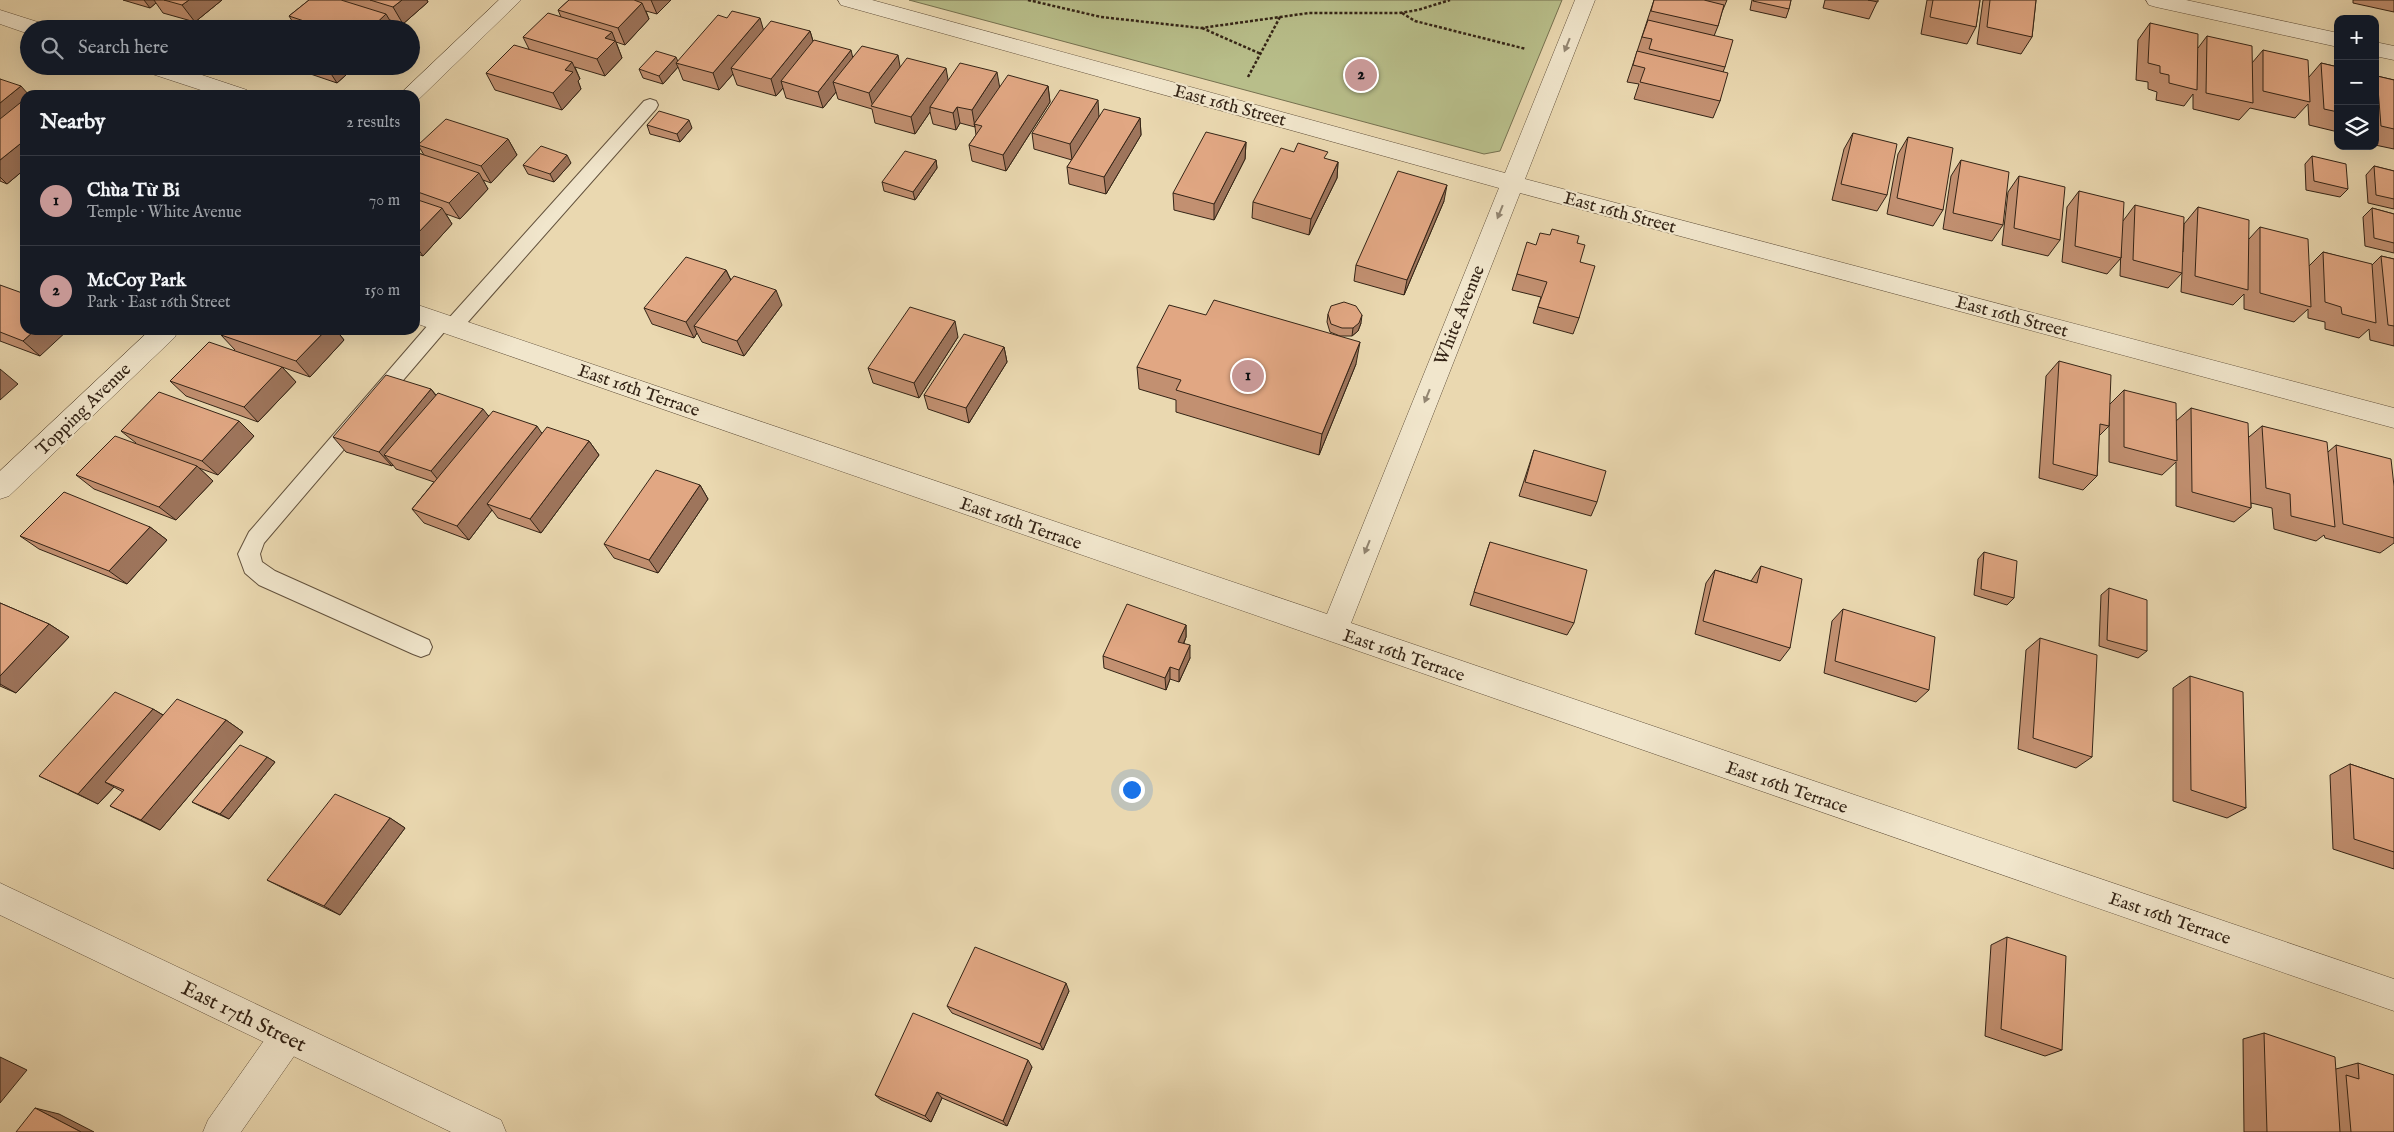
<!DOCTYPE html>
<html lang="en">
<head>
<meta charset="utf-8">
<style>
	body { margin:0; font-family:"IM FELL English",serif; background:#20242c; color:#f1f3f6 }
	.controls { position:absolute; right:15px; top:15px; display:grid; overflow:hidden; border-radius:10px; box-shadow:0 5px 20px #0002 }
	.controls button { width:45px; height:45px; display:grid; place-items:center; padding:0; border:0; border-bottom:1px solid #363941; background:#171b24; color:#f1f3f6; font:25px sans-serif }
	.you { position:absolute; left:1131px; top:789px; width:18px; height:18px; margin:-12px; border:4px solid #fff; border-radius:50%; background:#1a73e8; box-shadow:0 0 0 8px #1a73e833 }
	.badge { display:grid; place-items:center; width:32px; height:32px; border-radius:50%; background:#c59692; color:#111; font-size:16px; font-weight:700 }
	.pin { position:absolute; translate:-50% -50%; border:2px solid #fff; box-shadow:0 1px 5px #0006 }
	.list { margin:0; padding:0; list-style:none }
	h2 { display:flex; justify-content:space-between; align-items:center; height:65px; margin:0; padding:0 20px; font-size:21px }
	h2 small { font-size:16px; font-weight:400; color:#9ea1a6 }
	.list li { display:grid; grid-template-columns:32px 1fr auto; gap:15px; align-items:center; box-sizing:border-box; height:90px; padding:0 20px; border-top:1px solid #363941 }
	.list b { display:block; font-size:19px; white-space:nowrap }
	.list p { margin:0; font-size:16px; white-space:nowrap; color:#9ea1a6 }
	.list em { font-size:16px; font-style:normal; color:#9ea1a6 }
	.icon { flex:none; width:28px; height:28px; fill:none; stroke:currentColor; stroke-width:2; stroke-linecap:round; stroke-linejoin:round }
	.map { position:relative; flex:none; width:2394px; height:1132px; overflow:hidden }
	.search { position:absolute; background:#171b24; box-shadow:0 5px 20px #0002; left:20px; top:20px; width:400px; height:55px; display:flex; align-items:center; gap:12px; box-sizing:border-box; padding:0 18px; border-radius:28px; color:#9ea1a6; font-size:19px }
	.panel { position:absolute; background:#171b24; box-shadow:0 5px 20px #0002; left:20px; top:90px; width:400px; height:245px; border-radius:15px }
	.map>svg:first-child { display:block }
	.green { fill:#b8be8a; stroke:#767150 }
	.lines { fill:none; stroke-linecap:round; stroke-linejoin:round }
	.service-casing { stroke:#62513c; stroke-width:2 }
	.minor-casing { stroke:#62513c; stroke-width:1 }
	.tertiary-casing { stroke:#62513c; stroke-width:1 }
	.path { stroke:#342416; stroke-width:2.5; stroke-dasharray:3 2; stroke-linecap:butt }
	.service { fill:#f1e6cc; fill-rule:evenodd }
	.minor { fill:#f1e6cc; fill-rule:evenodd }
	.tertiary { fill:#f1e6cc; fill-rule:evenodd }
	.wall { fill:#c29071; stroke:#342416 }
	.shaded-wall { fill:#9e755c; stroke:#342416 }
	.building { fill:#e1a783; stroke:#342416 }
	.oneway { fill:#928571 }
	.labels { text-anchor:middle; stroke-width:4.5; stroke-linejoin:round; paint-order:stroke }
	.street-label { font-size:18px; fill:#342416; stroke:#f1e6cc }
	.near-street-label { font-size:21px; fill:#342416; stroke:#f1e6cc }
</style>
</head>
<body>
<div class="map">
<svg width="2394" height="1132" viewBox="0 0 2394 1132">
	<rect width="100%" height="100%" fill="#ead8b0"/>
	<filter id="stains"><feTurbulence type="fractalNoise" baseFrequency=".004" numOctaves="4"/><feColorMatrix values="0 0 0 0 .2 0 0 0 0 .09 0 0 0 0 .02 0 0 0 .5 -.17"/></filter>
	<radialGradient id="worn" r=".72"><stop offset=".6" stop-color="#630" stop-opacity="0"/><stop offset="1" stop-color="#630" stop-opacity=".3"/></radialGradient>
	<!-- green -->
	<path class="green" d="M909,0H1562L1500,151L1484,154Z"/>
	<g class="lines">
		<defs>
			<path id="service" d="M650,99L656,101L658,105L656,109L460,331L453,333L446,330L264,543L260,554L262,562L275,571L429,640L432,647L429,654L421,657L413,654L259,585L245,573L238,554L249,532L435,317L442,315L449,318L644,101Z"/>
			<path id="minor" d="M499,0H521L418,100L415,101V95H399Z
				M838,0H872L1505,173L1575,0H1595L1525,179L2394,408V428L1520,193L1351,623L2394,979V1011L415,323V304L1327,614L1499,188L841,5Z
				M2146,0H2186L2338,33V47L2156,7L2149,5Z
				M0,10L44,24L47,29H29V34L0,24Z
				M2375,42L2394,46V60L2375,56Z
				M140,66H175L247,90L250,95H216L143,71Z
				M150,330H178L175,337L9,496L0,499V471Z
				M287,1020L299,1025L304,1037L299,1049L241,1132H203L208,1120L275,1025Z"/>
			<path id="tertiary" d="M0,883L501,1120L506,1132H451L0,915Z"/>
		</defs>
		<!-- service casing -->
		<use href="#service" class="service-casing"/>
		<!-- minor casing -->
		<use href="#minor" class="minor-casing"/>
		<!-- tertiary casing -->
		<use href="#tertiary" class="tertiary-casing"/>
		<!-- path -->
		<path class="path" d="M1028,0L1101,17L1201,28L1309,13H1399L1418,10L1450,0
			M1402,13L1415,21L1526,49
			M1202,28L1261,54
			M1248,77L1280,17"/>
		<!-- service -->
		<use href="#service" class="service"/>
		<!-- minor -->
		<use href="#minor" class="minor"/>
		<!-- tertiary -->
		<use href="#tertiary" class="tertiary"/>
	</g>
	<!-- wall -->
	<path class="wall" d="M123,0H222L195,22L163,13L156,3L150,8Z
		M309,0H427L428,2L403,24L390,20L395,29H276L294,24L289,16Z
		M569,0H671L657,14L646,11L649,19L625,45L616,42L622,58L605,76L575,67L580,79L578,81L581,89L562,110L495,90L486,73L529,49L523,37L561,17L558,10Z
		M1654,0H1727L1722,12L1718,26L1714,36L1725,67L1723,72L1720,101L1713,118L1634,99L1639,84L1627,82Z
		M1752,0H1791L1789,9L1786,18L1750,10Z
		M1825,0H1878L1869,19L1823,8Z
		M1927,0H1980L1976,27L1967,44L1921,34Z
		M1983,0H2036L2032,37L2021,54L1977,44Z
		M2353,0H2394V12L2353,3Z
		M2150,23L2198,48L2207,36L2252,63L2263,50L2309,77L2321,63L2338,67V132L2309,125L2308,104L2295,118L2250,108L2239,120L2193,109V94L2184,106L2156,100L2157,92L2148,89V82L2136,80L2138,40Z
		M764,30L810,31L813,41L853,58L900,67L948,80L999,87L1048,86L1050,102L1006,171L972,161L969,145L976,135L975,127L960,123L956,130L933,124L930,112L915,134L875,123L872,109L838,99L836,92L823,108L786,98L783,88L776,96L737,85L733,74L719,90L683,80L678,67L663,84L643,78L639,69L678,61Z
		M287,66H356L337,83Z
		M2377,76L2394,80V149L2375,145V79Z
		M0,79L25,95V169L7,184L0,181Z
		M1099,116L1140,118L1141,135L1106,194L1069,184L1067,167L1072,160L1034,149L1032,133Z
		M647,125L692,128L680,142L650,134Z
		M1853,133L1887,195L1877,211L1832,200L1844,149Z
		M1908,137L1943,210L1933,226L1887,214L1898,154Z
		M508,139L517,155L491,183L483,180L488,189L460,219L446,214L452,224L423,256L415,253V152L424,155L418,145Z
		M1246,142L1245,159L1214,220L1174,210L1173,193Z
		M1294,152L1338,162L1337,178L1309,235L1252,218L1253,202Z
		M2312,156L2348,189L2340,197L2306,190L2305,164Z
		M936,160L937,168L915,200L884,191L882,182Z
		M1961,160L2003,225L1992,241L1943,229L1951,176Z
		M571,163L554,182L528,174L523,165Z
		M2374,166L2394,171V209L2368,203L2366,175Z
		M2019,176L2060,240L2048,256L2002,245L2008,192Z
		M2079,191L2123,221L2135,205L2183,252L2184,224L2198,207L2249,239L2260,227L2309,266L2323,252L2372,265L2381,256L2394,259V346L2370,340L2369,329L2359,338L2325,329V322L2308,318V309L2294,322L2244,309V294L2233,305L2181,292L2182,273L2168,288L2120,276L2121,248V258L2107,274L2062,262L2067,207Z
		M1444,201L1404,295L1354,281L1356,265Z
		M2372,208L2394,214V253L2365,246L2363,217Z
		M1577,243L1580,262L1579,318L1573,334L1533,323L1541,297L1512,290L1517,274L1536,245Z
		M726,270L731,280L782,305L744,356L702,342L697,333L694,338L652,324L644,308Z
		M0,285L40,356L0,341Z
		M1328,314L1361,323L1358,331L1352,336H1340L1330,332L1327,322Z
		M326,330H336L344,340L310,377L282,367L296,382L258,422L186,396L170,381L235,350L221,335Z
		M958,337L919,398L873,383L868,368Z
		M1004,347L1007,362L969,423L928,409L924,395Z
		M2059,361L2110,404L2124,390L2176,421L2191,408L2249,437L2262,426L2328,452L2336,445L2394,486V543L2380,553L2325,538L2324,535L2316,541L2274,529L2272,508L2251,503V508L2234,522L2176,506V462L2162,475L2109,462V415V426L2099,436L2097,476L2083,490L2039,478L2046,376Z
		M1356,364L1319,455L1176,412V400L1139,389L1137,367Z
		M431,389L436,395L489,416L542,433L589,441L599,455L541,533L498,518L492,510L469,540L424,523L412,509L434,482L396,469L393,465L392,466L346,452L333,437Z
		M121,431L254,436L218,475L199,468L213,481L176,520L94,489L76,475L136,443Z
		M1534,450L1597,502L1591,516L1519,496Z
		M700,485L708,499L658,573L614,558L604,544Z
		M150,527L167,540L127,584L39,549L20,536Z
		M1490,542L1574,623L1567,635L1470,605Z
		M1984,552L2014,598L2007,605L1974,595L1978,559Z
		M1761,566L1790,648L1780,661L1695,634L1706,583L1715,570L1751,581Z
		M2109,588L2147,651L2138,658L2099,646L2101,595Z
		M0,603L49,624L69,637L16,693L0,686Z
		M1843,609L1929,690L1916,702L1824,673L1832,621Z
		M1186,625V637L1184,643L1190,658L1179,682L1170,679L1166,690L1104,668L1103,656Z
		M2040,638L2092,757L2076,768L2018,749L2026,650Z
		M2190,676L2246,808L2227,818L2173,801V688Z
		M153,709L163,715L226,720L243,732L160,830L110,806L123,792L114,787L98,804L60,786L39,776Z
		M267,757L275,762L229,819L202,807L192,802Z
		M2350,764L2394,779V869L2333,849L2330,775Z
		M390,818L405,828L340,915L285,889L267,880Z
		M2007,937L2062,1050L2045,1056L1985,1036L1991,945Z
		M1069,991L1043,1050L952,1013L947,1006Z
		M2264,1033L2336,1069L2358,1063L2394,1132H2244L2243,1039Z
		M1032,1067L1007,1126L942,1098L931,1122L881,1100L875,1095Z"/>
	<!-- shaded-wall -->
	<path class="shaded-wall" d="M144,0H154L156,3L150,8Z
		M189,0H222L195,22L182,5Z
		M402,0H427L428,2L403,24L393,7Z
		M651,0H671L657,14Z
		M642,3L649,19L625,45L618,28Z
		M386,14L395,29H370Z
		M760,18L765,35L731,68L733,74L719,90L713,73Z
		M810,31L815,48L781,81L783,88L776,96L771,79Z
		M612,32L622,58L605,76L597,59L605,38Z
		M851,50L855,67L833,82L836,92L823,108L818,92Z
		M898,55L901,72L873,107L869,93Z
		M676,57L679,64L676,63L678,67L663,84L659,76Z
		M572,62L580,79L578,81L581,89L562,110L553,93L565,70Z
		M326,66H356L337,83Z
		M946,68L949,85L930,107V112L915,134L911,117Z
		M997,72L1000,89L974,124L975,127L972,110Z
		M21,86L29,95H25V112L0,132V103Z
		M1048,86L1050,102L1006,171L1003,155Z
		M1098,100L1099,117L1072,160L1070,144Z
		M957,107L960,123L956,130L953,113Z
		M1140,118L1141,135L1106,194L1104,177Z
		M689,120L692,128L680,142L677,134Z
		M508,139L517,155L491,183L481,166Z
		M25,140V169L7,184L0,177V160Z
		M1246,142L1245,159L1214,220V204Z
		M567,155L571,163L554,182L550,174Z
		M936,160L937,168L915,200L913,192Z
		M1338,162L1337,178L1309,235L1311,219Z
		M479,173L488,189L460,219L449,203Z
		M1447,185L1444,201L1404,295L1407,280Z
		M442,208L452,224L423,256L415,245V236Z
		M726,270L733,285L694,326L697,333L694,338L686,322Z
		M776,290L782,305L744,356L737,341Z
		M1362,315L1361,323L1358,331L1352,336L1353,328Z
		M955,321L958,337L919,398L914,383Z
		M35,330H68L40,356L23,341Z
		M326,330H336L344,340L310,377L296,361Z
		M1360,342L1356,364L1319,455L1322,434Z
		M1004,347L1007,362L969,423L966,408Z
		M282,367L296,382L258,422L244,407Z
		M0,369L18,384L0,400Z
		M431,389L442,404L384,455L393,465L392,466L379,452Z
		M483,409L494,423L443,486L431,471Z
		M239,421L254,436L218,475L202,461Z
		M537,426L547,441L487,504L492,510L469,540L457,526Z
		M589,441L599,455L541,533L530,519Z
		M197,466L213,481L176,520L159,507Z
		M700,485L708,499L658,573L649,560Z
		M150,527L167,540L127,584L109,571Z
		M49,624L69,637L16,693L0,684V676Z
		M1186,625V637L1179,654L1178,642Z
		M1190,645V658L1179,682V670Z
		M1170,667V679L1166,690L1165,678Z
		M153,709L171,720L105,782L114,787L98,804L78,794Z
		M226,720L243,732L160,830L141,820Z
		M267,757L275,762L229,819L220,814Z
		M390,818L405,828L340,915L324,906Z
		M1066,983L1069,991L1043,1050L1040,1044Z
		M0,1057L27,1070L0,1103Z
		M1028,1060L1032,1067L1007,1126L1003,1121Z
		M937,1092L942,1098L931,1122L925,1116Z
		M35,1108L59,1114L94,1132H81Z"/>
	<!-- building -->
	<path class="building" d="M164,0H189L182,5Z
		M309,0H341L386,14L370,29H328L289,16Z
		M370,0H402L393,7Z
		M569,0H634L642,3L618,28L558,10Z
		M1654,0H1704L1724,5L1718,26L1651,11Z
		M1754,0H1791L1789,9L1753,1Z
		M1868,0H1878V2Z
		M1933,0H1980L1976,27L1930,17Z
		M1990,0H2036L2032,37L1987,27Z
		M732,11L760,18L713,73L676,63L718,15L727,18Z
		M548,13L612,32L605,38L615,41L597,59L523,37Z
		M1648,20L1733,40L1725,67L1649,49L1652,39L1642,37Z
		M285,21L309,29H276Z
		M771,21L810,31L771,79L731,68Z
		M2150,23L2198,34L2197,90L2169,83V75L2160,73V66L2148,63Z
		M2207,36L2252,46L2253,103L2206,93Z
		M814,40L851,50L818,92L781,81Z
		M514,45L572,62L565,70L573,72L553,93L486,73Z
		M862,46L898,55L869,93L833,82Z
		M2263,50L2308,60L2310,102L2263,91Z
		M656,51L676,57L659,76L639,69Z
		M1637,51L1728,73L1720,101L1640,82L1645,68L1633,65Z
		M907,58L946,68L911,117L871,106Z
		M960,63L997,72L972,110L957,107L953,113L930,107Z
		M2321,63L2338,67V112L2324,109Z
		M1008,75L1048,86L1003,155L969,145L982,126L974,124Z
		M2377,76L2394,80V129L2381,126Z
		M0,79L21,86L0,103Z
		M1060,90L1098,100L1070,144L1032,133Z
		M34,92L41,95H30Z
		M25,99V140L0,160V119Z
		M1104,109L1140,118L1104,177L1067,167Z
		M659,111L689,120L677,134L647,125Z
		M446,119L508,139L481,166L418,145Z
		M1206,132L1246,142L1214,204L1173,193Z
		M1853,133L1897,144L1887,195L1841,184Z
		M1908,137L1953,148L1943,210L1897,198Z
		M1298,143L1328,152L1324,158L1338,162L1311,219L1253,202L1281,148L1294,152Z
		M541,146L567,155L550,174L523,165Z
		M905,151L936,160L913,192L882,182Z
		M415,152L479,173L449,203L415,191Z
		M2312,156L2346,164L2348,189L2314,181Z
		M1961,160L2009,172L2003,225L1953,213Z
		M2374,166L2394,171V199L2376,195Z
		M1398,171L1447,185L1407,280L1356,265Z
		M2019,176L2065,187L2060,240L2014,228Z
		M2079,191L2124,202L2121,258L2075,246Z
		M415,199L442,208L415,236Z
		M2135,205L2184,217L2182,273L2133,260Z
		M2198,207L2249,220L2248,290L2195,276Z
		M2372,208L2394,214V243L2374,238Z
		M2260,227L2308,239L2311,307L2260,293Z
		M1552,229L1579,236L1577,243L1585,245L1580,262L1595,266L1579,318L1538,307L1547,282L1517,274L1527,242L1536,245L1540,233L1550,235Z
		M2323,252L2372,264L2376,323L2342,314L2341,307L2325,302Z
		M2381,256L2394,259V326L2388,325Z
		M686,257L726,270L686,322L644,308Z
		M734,276L776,290L737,341L694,326Z
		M0,285L25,294V330H35L23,341L0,332Z
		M1214,300L1360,342L1322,434L1176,390L1181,380L1137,367L1169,305L1206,315Z
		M1344,302L1356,306L1362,315L1359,323L1353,328H1342L1331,324L1328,314L1331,306Z
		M910,307L955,321L914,383L868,368Z
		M226,330H326L296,361L221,335Z
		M964,334L1004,347L966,408L924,395Z
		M209,342L282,367L244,407L170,381Z
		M2059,361L2111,375L2109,426L2100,424L2097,476L2053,464Z
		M386,375L431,389L379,452L333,437Z
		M2124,390L2176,403L2177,461L2124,447Z
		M159,392L239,421L202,461L121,431Z
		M438,393L483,409L431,471L384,455Z
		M2191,408L2248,423L2251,508L2192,492Z
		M493,411L537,426L457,526L412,509Z
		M2262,426L2327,442L2335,527L2291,516L2290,494L2266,488Z
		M547,427L589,441L530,519L487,504Z
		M115,436L197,466L159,507L76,475Z
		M2336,445L2391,459L2394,486V538L2343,524Z
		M1534,450L1606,471L1597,502L1525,482Z
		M656,470L700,485L649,560L604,544Z
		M64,492L150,527L109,571L20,536Z
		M1490,542L1587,570L1574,623L1474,592Z
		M1984,552L2017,561L2014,598L1981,589Z
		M1761,566L1802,579L1790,648L1703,621L1715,570L1757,583Z
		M2109,588L2147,600V651L2107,640Z
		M0,603L49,624L0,676Z
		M1127,604L1186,625L1178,642L1190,645L1179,670L1170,667L1165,678L1103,656Z
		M1843,609L1935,637L1929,690L1835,661Z
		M2040,638L2097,655L2092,757L2033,738Z
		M2190,676L2243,692L2246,808L2191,790Z
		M115,692L153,709L78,794L39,776Z
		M177,699L226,720L141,820L110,806L124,790L105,782Z
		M240,745L267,757L220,814L192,802Z
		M2350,764L2394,779V852L2354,839Z
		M335,794L390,818L324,906L267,880Z
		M2007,937L2066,956L2062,1050L2001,1029Z
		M975,947L1066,983L1040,1044L947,1006Z
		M913,1013L1028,1060L1003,1121L937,1092L925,1116L875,1095Z
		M2264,1033L2335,1057L2340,1132H2267Z
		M2358,1063L2394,1075V1132H2351L2346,1075L2359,1079Z
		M35,1108L81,1132H16Z"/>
	<!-- one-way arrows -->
	<defs><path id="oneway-solid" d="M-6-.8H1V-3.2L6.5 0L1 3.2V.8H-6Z" transform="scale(1.25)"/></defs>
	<g class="oneway">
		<use href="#oneway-solid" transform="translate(1567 45) rotate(112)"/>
		<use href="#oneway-solid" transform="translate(1500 212) rotate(112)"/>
		<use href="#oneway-solid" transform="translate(1427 396) rotate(112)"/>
		<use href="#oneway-solid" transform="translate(1367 547) rotate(112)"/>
	</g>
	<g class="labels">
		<!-- street labels -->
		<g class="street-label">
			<text transform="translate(1230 105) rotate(15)" y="6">East 16th Street</text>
			<text transform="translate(1620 212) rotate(15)" y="6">East 16th Street</text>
			<text transform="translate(1459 315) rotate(-68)" y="6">White Avenue</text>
			<text transform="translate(2012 316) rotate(15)" y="6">East 16th Street</text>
			<text transform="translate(639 390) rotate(19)" y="6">East 16th Terrace</text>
			<text transform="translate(83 409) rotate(-44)" y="6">Topping Avenue</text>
			<text transform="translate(1021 523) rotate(19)" y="6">East 16th Terrace</text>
			<text transform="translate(1404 655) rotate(19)" y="6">East 16th Terrace</text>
			<text transform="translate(1787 787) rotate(19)" y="6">East 16th Terrace</text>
			<text transform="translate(2170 918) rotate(19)" y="6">East 16th Terrace</text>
		</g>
		<!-- near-street labels -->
		<g class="near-street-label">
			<text transform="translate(244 1016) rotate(26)" y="7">East 17th Street</text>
		</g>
	</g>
	<rect width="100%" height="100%" filter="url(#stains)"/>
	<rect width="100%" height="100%" fill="url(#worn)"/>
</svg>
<div class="controls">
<button>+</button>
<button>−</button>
<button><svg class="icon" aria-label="layers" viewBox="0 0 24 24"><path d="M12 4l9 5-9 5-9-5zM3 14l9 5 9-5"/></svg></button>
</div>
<div class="you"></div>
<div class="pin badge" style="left:1248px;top:376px">1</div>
<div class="pin badge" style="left:1361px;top:75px">2</div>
<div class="search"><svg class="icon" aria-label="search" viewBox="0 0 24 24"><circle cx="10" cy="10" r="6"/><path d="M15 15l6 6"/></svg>Search here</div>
<section class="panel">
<h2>Nearby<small>2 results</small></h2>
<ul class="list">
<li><span class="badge">1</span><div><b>Chùa Từ Bi</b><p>Temple · White Avenue</p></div><em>70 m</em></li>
<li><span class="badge">2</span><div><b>McCoy Park</b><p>Park · East 16th Street</p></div><em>150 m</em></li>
</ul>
</section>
</div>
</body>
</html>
